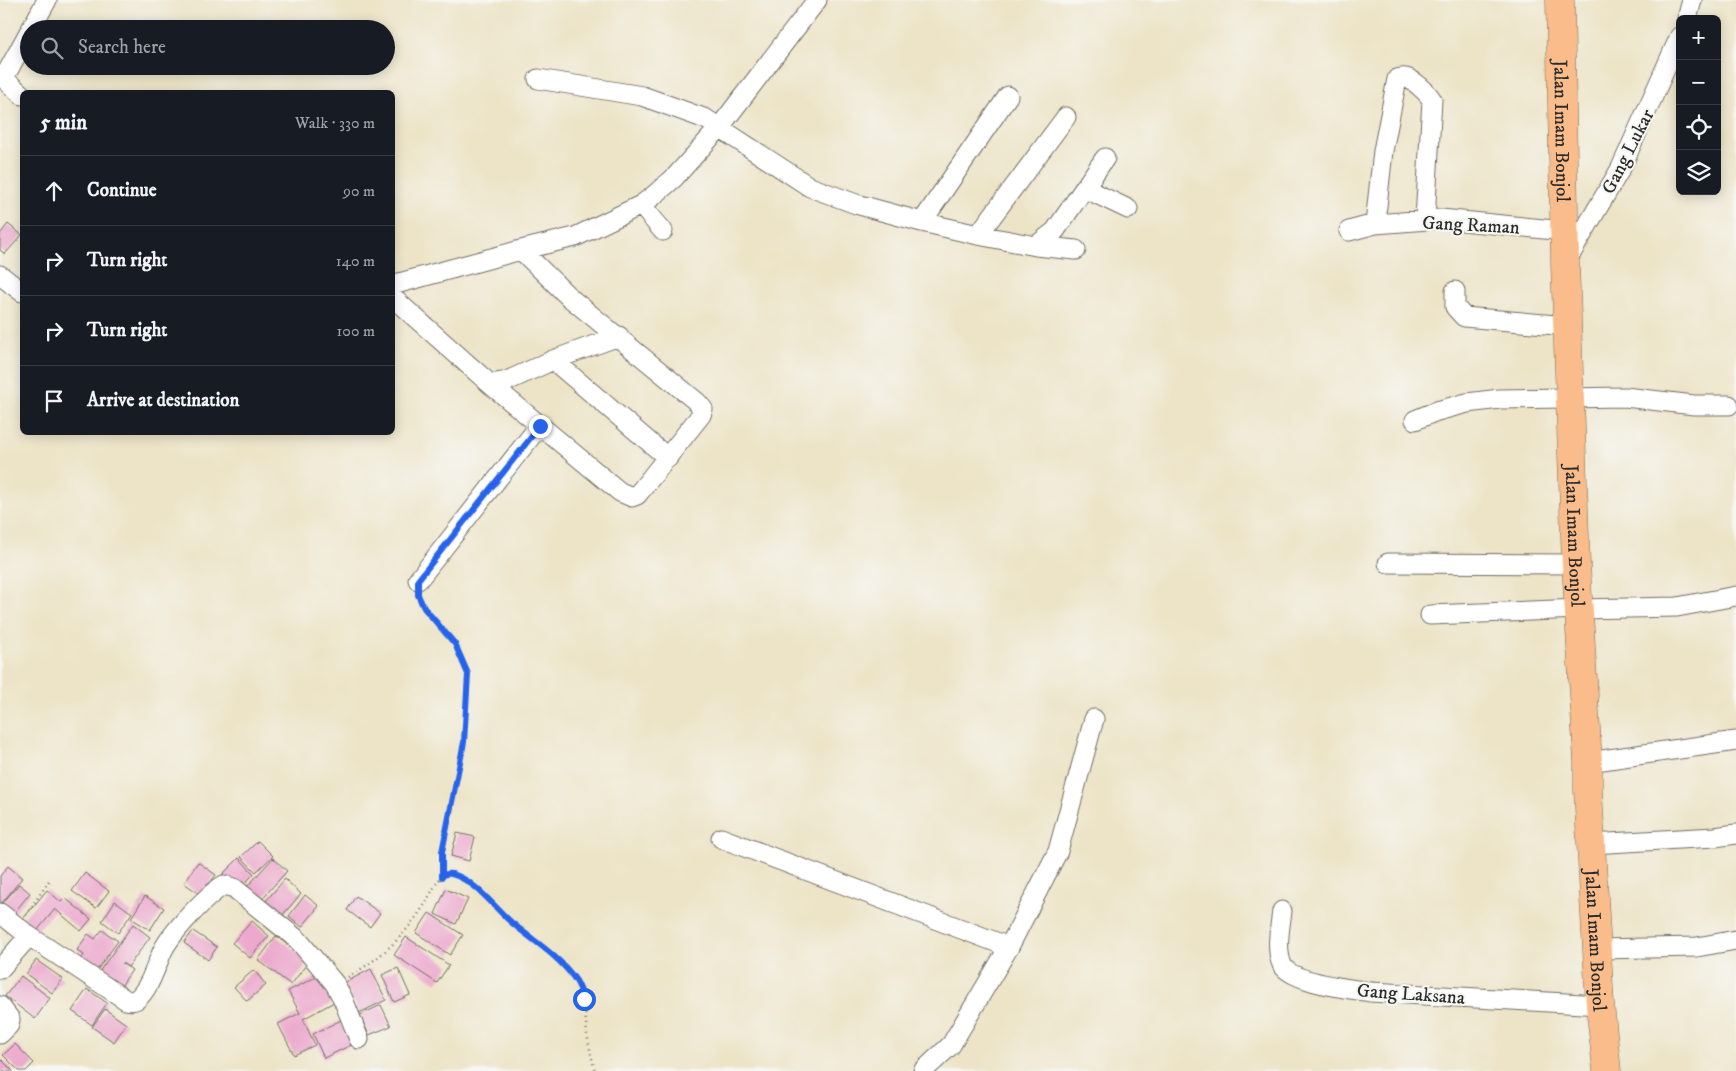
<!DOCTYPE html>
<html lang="en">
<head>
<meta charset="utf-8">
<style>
	body { margin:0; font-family:"IM FELL DW Pica",serif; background:#242831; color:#f1f3f6 }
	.controls { position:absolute; right:15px; top:15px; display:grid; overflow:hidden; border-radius:8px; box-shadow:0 2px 12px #0003 }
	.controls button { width:45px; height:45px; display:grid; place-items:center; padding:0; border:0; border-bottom:1px solid #363941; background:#171b24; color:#f1f3f6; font:25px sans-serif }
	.stop { position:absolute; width:15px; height:15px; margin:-11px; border:4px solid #2563eb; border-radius:50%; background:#fff }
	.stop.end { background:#2563eb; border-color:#fff; box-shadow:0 1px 5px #0008 }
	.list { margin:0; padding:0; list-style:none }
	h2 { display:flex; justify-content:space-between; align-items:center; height:65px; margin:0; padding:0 20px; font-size:21px }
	h2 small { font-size:16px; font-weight:400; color:#9ea1a6 }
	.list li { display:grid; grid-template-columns:32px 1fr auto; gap:15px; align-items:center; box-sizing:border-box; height:70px; padding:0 20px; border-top:1px solid #363941 }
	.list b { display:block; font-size:19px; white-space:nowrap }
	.list em { font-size:16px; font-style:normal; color:#9ea1a6 }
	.icon { flex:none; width:28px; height:28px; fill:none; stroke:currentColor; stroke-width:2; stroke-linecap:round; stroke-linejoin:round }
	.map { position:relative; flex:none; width:1736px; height:1071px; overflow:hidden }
	.search { position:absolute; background:#171b24; box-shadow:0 2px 12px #0003; left:20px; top:20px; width:375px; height:55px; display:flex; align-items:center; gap:12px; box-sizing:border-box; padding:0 18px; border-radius:28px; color:#9ea1a6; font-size:19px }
	.panel { position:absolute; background:#171b24; box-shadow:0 2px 12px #0003; left:20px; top:90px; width:375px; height:345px; border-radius:8px }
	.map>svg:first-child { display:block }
	.building { fill:#eca9cd }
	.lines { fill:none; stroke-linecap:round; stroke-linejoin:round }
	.minor-casing { stroke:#6f6c62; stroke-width:21 }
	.highway-casing { stroke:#6f6c62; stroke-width:29 }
	.path { stroke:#6f6c62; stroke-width:2.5; stroke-dasharray:1 4; stroke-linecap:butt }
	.minor { stroke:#fff; stroke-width:19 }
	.highway { stroke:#f9bc8a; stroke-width:28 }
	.route { stroke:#2563eb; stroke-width:6 }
	.labels { text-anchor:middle; stroke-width:4.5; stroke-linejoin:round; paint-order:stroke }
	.street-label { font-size:19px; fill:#2b2b2b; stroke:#f6f6f2 }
</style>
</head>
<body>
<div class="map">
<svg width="1736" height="1071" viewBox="0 0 1736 1071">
	<rect width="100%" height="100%" fill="#f6f6f2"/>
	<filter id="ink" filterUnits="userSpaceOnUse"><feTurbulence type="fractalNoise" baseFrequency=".02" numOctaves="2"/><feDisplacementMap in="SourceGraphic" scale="10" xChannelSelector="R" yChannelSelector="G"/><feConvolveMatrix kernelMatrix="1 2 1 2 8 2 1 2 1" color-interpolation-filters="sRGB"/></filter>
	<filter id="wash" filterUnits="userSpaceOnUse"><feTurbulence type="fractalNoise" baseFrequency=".0096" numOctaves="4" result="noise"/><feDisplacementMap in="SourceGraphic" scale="20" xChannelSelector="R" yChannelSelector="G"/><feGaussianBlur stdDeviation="1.12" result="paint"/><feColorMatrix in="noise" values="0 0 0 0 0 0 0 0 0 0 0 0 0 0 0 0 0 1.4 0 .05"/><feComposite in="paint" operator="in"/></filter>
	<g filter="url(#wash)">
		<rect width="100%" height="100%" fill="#ede4c7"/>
		<g id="blocks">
			<!-- building -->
			<path class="building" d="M8,224L22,235L5,254L0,250V234Z
				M457,833L475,837L469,861L451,856Z
				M258,841L273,856L256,872L241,857Z
				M239,858L254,874L238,890L222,875Z
				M273,858L287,871L259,902L245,889Z
				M198,862L216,875L201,895L184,883Z
				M8,866L22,878L2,903L0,902V876Z
				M85,873L109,891L96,908L72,891Z
				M285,879L301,894L280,918L264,903Z
				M19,884L30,893L14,913L2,904Z
				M446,889L468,899L456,924L435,914Z
				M47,890L61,902L65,898L91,919L81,931L55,909L36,932L22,920Z
				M305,895L319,906L302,927L289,916Z
				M145,896L164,908L150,930L131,918Z
				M356,896L380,913L370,927L347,910Z
				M115,901L132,913L118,933L102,921Z
				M429,913L463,935L450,955L416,933Z
				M252,921L269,936L250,958L232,943Z
				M133,924L150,937L128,967L122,963L132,970L117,992L96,976Z
				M102,930L118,941L97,970L81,959L84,955L77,950L88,934L95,939Z
				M193,931L217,947L208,960L184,943Z
				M276,936L309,961L291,985L258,960Z
				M406,937L449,965L437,983L394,955Z
				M36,960L63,979L52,993L26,974Z
				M398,968L410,995L394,1002L382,975Z
				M371,969L386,1000L359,1013L344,983Z
				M254,970L266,985L247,1001L234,987Z
				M322,974L336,1001L303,1019L315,1045L294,1055L278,1024L300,1013L288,991Z
				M21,976L50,998L35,1019L5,996Z
				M87,989L107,1003L92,1025L72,1011Z
				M381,1005L391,1026L369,1035L360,1015Z
				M105,1009L126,1024L114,1042L92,1027Z
				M341,1020L353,1044L324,1058L313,1034Z
				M15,1044L34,1063L26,1071H19L3,1055Z
				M2,1060L13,1071H0V1062Z"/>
		</g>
	</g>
	<g filter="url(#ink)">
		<use href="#blocks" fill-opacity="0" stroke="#6f6c62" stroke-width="1"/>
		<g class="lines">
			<defs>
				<path id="minor" d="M1687,19L1692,0
					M31,29L47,0
					M0,75L22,95
					M4,78L29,32
					M538,79L642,96L706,119L810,187L856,204L922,222L978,235L1036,246L1076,250
					M1084,188L1128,209
					M641,205L663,231
					M922,222L1008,96
					M1375,224L1383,151L1397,79C1400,78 1402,77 1406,78C1414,80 1427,92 1432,100L1425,219
					M1349,231L1375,224L1441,219L1565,231
					M978,235L1066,117
					M1036,246L1055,231L1105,158
					M521,250L575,237L641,205L652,197L674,178L719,128L817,0
					M1566,262L1621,168L1680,36
					M0,275L22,292
					M392,285L521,250L569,297L697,402L703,409L701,415L642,489L637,495L632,497L620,492L490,384L507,381L553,360L619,336
					M1455,291V307L1464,317L1568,326
					M392,297L490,384
					M553,360L668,458
					M1415,420L1437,411L1467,403L1500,399L1625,397L1694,405H1729
					M1388,563L1576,564
					M418,580L540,425
					M1430,615L1579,609L1677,607L1736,596
					M1588,762L1736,741
					M721,838L1009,947
					M1591,844L1715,837L1736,834
					M1282,911C1280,927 1276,947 1281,962C1286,982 1352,989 1371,992L1600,1005
					M0,913L29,936L126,1000C130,1001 134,1001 137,999C150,988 156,965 163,950C172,932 207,895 224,885L234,888L298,940L335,984L343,999L359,1039
					M1598,949L1697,947L1736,940
					M0,969L29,936
					M0,1006L10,1019L9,1025L0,1034
					M923,1071L951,1045L1009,947L1058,851L1094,719"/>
				<g id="highway">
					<path id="s1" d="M1560,0L1565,263L1576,564L1588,762V790L1600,1005L1607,1071"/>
				</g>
			</defs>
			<!-- minor casing -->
			<use href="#minor" class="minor-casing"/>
			<!-- highway casing -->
			<use href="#highway" class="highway-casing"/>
			<!-- path -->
			<path class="path" d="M419,596L425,608L455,644L468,675L464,742L442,851V877
				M26,915L51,878
				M348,977C381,958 404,937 425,904C430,896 437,878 446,874C453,871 471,884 476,888C488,898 498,910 509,920C531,939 558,955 575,978C586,995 585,1015 587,1034C589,1046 592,1059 595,1071"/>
			<!-- minor -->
			<use href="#minor" class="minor"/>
			<!-- highway -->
			<use href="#highway" class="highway"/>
		</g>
	</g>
	<g class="lines" filter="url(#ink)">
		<!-- route -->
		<path class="route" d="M540,426L418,580V595L424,608L455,644L468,674L464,742L442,852V877C445,874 447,873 452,874C476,881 493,906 511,922C532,940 558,955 574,978C579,984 581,992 584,999"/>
	</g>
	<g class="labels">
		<!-- street labels -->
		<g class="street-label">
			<text dy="7" stroke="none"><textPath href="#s1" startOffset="131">Jalan Imam Bonjol</textPath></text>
			<text transform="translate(1627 151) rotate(-63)" y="7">Gang Lukar</text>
			<text transform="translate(1471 224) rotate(3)" y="7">Gang Raman</text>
			<text dy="7" stroke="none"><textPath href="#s1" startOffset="536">Jalan Imam Bonjol</textPath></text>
			<text dy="7" stroke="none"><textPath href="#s1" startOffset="941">Jalan Imam Bonjol</textPath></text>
			<text transform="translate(1411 993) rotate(4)" y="7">Gang Laksana</text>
		</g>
	</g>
</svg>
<div class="controls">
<button>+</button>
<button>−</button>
<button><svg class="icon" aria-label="locate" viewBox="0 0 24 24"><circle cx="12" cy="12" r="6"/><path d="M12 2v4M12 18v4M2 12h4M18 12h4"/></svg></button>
<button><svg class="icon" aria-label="layers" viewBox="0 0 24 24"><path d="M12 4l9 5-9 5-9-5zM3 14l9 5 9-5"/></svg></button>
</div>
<div class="stop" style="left:584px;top:999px"></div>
<div class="stop end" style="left:540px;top:426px"></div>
<div class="search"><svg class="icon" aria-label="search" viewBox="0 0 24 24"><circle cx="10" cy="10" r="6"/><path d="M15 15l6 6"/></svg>Search here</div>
<section class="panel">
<h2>5 min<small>Walk · 330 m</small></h2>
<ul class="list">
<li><svg class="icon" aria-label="ahead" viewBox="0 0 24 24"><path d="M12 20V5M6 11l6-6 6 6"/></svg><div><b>Continue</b></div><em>90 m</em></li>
<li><svg class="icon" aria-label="right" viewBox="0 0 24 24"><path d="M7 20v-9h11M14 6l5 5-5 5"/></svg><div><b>Turn right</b></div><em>140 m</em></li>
<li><svg class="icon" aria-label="right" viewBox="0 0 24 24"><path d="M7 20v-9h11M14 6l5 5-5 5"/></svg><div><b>Turn right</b></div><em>100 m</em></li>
<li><svg class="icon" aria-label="arrive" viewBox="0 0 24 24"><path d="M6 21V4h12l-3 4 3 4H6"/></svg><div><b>Arrive at destination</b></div></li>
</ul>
</section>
</div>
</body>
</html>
